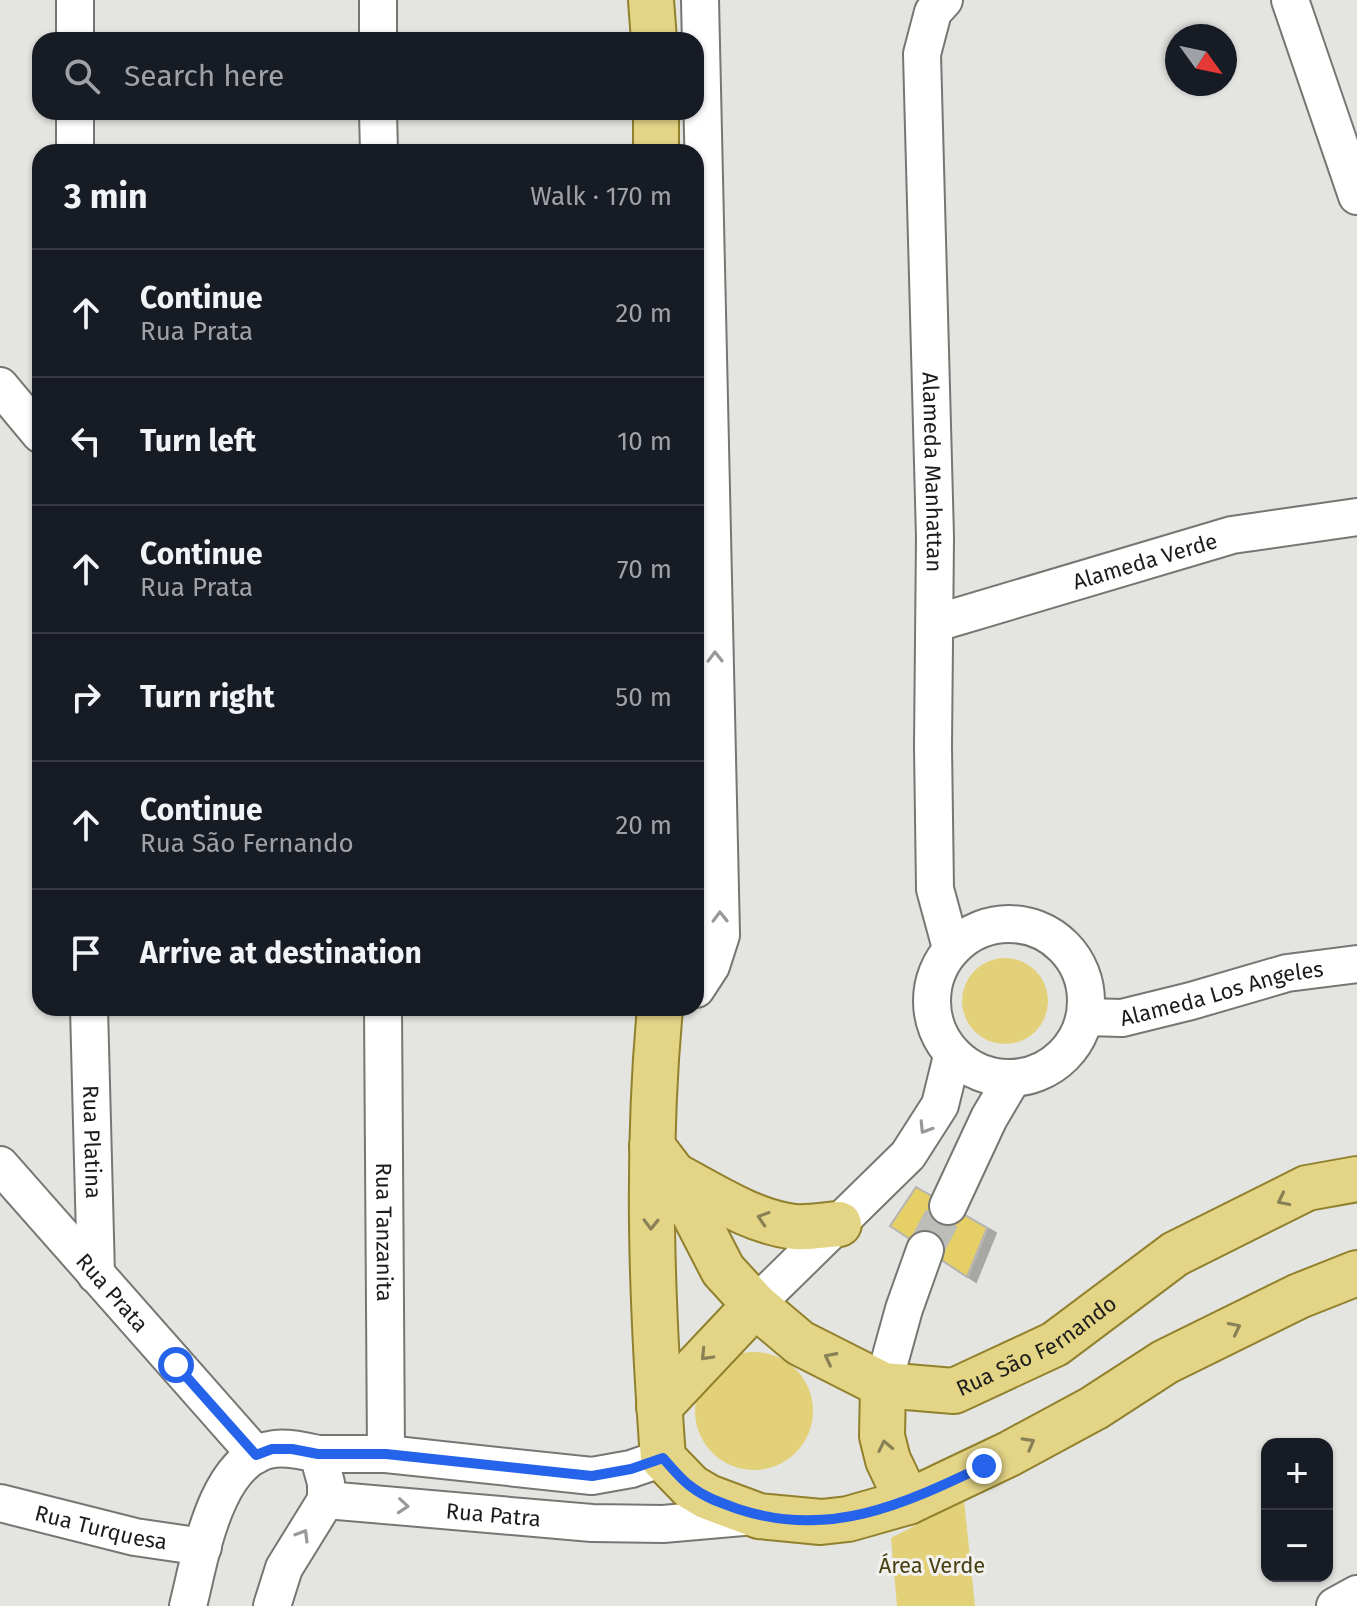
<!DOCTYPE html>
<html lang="en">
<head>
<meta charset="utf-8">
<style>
	body { margin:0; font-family:"Fira Sans",sans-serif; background:#20242c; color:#f1f3f6 }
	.controls { position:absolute; right:24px; bottom:24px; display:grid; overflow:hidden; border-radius:16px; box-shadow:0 2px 6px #0004 }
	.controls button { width:72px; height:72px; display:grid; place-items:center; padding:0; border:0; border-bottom:2px solid #363941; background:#171b24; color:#f1f3f6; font:40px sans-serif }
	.compass { position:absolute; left:1165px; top:24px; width:72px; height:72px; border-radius:50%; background:#171b24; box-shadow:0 2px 6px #0004; rotate:123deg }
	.stop { position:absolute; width:24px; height:24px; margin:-18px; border:6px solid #2563eb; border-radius:50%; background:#fff }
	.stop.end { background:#2563eb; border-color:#fff; box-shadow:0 2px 8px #0008 }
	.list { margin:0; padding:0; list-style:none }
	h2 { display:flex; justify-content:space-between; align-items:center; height:104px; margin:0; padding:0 32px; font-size:34px }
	h2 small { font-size:26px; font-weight:400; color:#9ea1a6 }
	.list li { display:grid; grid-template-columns:52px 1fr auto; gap:24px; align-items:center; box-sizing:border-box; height:128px; padding:0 32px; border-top:2px solid #363941 }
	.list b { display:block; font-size:30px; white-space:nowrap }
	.list p { margin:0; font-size:26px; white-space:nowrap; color:#9ea1a6 }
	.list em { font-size:26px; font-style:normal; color:#9ea1a6 }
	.icon { flex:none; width:44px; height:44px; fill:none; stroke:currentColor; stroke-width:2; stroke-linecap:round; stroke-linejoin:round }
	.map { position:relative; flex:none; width:1357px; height:1606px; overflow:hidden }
	.search { position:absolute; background:#171b24; box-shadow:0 2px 6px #0004; left:32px; top:32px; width:672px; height:88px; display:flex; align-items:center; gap:20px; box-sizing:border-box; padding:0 28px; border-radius:24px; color:#9ea1a6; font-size:30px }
	.panel { position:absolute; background:#171b24; box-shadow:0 2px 6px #0004; left:32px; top:144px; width:672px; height:872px; border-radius:24px }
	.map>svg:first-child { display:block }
	.green { fill:#e3d17a }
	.building { fill:#e6d066; stroke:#b5b4b1; stroke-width:2; filter:url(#shadow) }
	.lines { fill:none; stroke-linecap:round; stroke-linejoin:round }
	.minor-tunnel { stroke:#bcbcb9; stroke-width:36; stroke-dasharray:36 18; stroke-linecap:butt }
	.minor-casing { stroke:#767672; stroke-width:40 }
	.major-casing { stroke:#91812d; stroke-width:48 }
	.minor { stroke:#fff; stroke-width:36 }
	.major { stroke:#e3d486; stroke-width:44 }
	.oneway { stroke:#999998 }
	.oneway2 { stroke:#898156 }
	.route { stroke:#2563eb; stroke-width:10 }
	.labels { text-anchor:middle; stroke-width:6; stroke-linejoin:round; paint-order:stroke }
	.street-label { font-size:22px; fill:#1c1c1b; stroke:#f2f1ed }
	.park-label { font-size:22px; fill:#483f13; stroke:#f2f1ed }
</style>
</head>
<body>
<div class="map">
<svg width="1357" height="1606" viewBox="0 0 1357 1606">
	<defs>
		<filter id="shadow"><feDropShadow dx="9" dy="5" stdDeviation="0" flood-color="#0004"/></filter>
	</defs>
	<rect width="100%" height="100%" fill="#e4e4e0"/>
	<!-- green -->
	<path class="green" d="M962 1001a43 43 0 1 1 86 0a43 43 0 1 1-86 0Z
		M695 1411a59 59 0 1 1 118 0a59 59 0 1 1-118 0Z
		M964,1500L975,1606H897L891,1538Z"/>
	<!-- building -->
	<path class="building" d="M916,1187L987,1228L967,1277L890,1226Z"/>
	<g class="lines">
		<!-- minor-tunnel -->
		<path class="minor-tunnel" d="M925,1250L948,1206"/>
		<defs>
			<g id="minor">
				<path d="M75,0V40"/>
				<path d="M378,0V40"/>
				<path id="s1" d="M944,0L933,12L922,54L935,537L933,746L935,889L951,948"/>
				<path d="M1290,0L1357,196"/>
				<path d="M75,112V152"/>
				<path d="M378,112L379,152"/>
				<path d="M0,386L40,434"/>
				<path id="s2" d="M936,623L1232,535L1357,517"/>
				<circle cx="1009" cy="1001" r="77"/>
				<path d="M696,989L711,966L721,935L700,0"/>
				<path id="s3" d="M89,1008L96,1275"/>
				<path id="s4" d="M383,1008L386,1454"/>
				<path id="s5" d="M1085,1017L1122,1018L1191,1001L1287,973L1357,964"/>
				<path id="s6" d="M0,1165L256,1455"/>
				<path d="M948,1206L989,1118L1012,1079"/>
				<path d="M755,1305L908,1155L940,1105L952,1056"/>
				<path d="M883,1385L904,1309L925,1250"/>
				<path d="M318,1454H386L592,1476L631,1469L663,1458"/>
				<path id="s7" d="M326,1500L592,1523L663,1524L754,1516"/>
				<path id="s8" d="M0,1503L135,1537L203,1547"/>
				<path d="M188,1606C200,1559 215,1456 274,1449C289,1447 304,1451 318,1454L326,1483V1500L284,1568L272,1606"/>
				<path d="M1335,1606L1357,1594"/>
			</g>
			<g id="major">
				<path d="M651,0L654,40"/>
				<path d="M656,112V152"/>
				<path d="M660,1008C646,1159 652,1307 663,1458L691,1487L708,1497L759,1516L821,1522L848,1519L908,1502L1009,1454L1094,1408L1165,1362L1299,1296L1357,1273"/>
				<path id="s9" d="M652,1146L674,1175L723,1270L755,1305L800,1343L883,1385L954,1391L1055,1344L1175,1254L1307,1188L1357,1179"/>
				<path d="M674,1175C712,1195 752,1222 795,1227C809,1228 825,1225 839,1224"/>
				<path d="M883,1385L882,1436L888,1460L908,1502"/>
				<path d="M659,1407L755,1305"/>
			</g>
		</defs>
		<!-- minor casing -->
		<use href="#minor" class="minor-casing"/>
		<!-- major casing -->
		<use href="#major" class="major-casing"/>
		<!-- minor -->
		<use href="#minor" class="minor"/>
		<!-- major -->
		<use href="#major" class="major"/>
	</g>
	<!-- one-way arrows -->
	<defs><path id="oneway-chevron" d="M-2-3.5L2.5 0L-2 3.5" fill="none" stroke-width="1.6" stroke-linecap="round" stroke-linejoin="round" transform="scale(2)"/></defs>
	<g class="oneway">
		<use href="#oneway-chevron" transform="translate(715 657) rotate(-91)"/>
		<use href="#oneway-chevron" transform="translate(720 917) rotate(-91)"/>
		<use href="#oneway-chevron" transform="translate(925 1128) rotate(122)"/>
		<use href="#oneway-chevron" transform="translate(403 1506) rotate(5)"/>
		<use href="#oneway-chevron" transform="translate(303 1535) rotate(-59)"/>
	</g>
	<g class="oneway2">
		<use href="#oneway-chevron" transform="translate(1283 1200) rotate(154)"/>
		<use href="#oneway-chevron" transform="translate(763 1218) rotate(-162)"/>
		<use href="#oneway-chevron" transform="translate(651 1224) rotate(91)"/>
		<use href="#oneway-chevron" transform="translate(1235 1328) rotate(-26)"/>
		<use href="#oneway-chevron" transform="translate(706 1355) rotate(134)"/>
		<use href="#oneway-chevron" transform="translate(830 1358) rotate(-153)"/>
		<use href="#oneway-chevron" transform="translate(1029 1443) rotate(-29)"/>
		<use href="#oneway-chevron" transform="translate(885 1446) rotate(-102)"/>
	</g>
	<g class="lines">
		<!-- route -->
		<path class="route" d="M176,1365L256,1455L272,1449H292L318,1454H386L592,1476L631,1469L663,1458C672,1468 682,1481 693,1488C706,1498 722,1503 738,1509C829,1539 902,1505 984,1466"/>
	</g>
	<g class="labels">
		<!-- street labels -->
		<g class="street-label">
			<text dy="8" stroke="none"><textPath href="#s1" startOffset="478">Alameda Manhattan</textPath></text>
			<text dy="8" stroke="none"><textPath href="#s2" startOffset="218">Alameda Verde</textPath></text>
			<text dy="8" stroke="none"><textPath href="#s5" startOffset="140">Alameda Los Angeles</textPath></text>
			<text dy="8" stroke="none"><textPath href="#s3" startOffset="134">Rua Platina</textPath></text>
			<text dy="8" stroke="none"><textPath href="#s4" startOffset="224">Rua Tanzanita</textPath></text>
			<text dy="8" stroke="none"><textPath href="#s6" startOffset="170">Rua Prata</textPath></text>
			<text dy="8" stroke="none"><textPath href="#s9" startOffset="508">Rua São Fernando</textPath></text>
			<text dy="8" stroke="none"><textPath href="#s7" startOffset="168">Rua Patra</textPath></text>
			<text dy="8" stroke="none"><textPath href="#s8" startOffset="104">Rua Turquesa</textPath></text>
		</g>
		<!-- park labels -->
		<g class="park-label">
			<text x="932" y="1573">Área Verde</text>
		</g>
	</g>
</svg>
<div class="controls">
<button>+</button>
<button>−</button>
</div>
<svg class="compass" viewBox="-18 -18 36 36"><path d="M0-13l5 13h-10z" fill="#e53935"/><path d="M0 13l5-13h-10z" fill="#9ea1a6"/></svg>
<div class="stop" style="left:176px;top:1365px"></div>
<div class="stop end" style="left:984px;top:1466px"></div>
<div class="search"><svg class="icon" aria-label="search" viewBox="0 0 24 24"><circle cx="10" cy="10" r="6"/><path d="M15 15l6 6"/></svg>Search here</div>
<section class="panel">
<h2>3 min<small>Walk · 170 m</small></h2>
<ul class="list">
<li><svg class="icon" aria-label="ahead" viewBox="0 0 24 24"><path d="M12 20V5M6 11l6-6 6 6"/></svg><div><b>Continue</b><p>Rua Prata</p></div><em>20 m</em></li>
<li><svg class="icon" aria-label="left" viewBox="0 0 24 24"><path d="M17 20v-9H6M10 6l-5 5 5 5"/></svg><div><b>Turn left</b></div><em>10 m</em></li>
<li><svg class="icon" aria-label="ahead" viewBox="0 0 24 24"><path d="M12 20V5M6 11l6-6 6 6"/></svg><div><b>Continue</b><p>Rua Prata</p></div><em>70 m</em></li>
<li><svg class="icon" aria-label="right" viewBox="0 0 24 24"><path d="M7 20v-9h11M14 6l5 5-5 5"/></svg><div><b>Turn right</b></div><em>50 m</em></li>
<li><svg class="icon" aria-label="ahead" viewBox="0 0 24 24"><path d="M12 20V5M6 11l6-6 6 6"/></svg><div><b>Continue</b><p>Rua São Fernando</p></div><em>20 m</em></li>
<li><svg class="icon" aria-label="arrive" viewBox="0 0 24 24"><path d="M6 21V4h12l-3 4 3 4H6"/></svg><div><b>Arrive at destination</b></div></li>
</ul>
</section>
</div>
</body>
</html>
